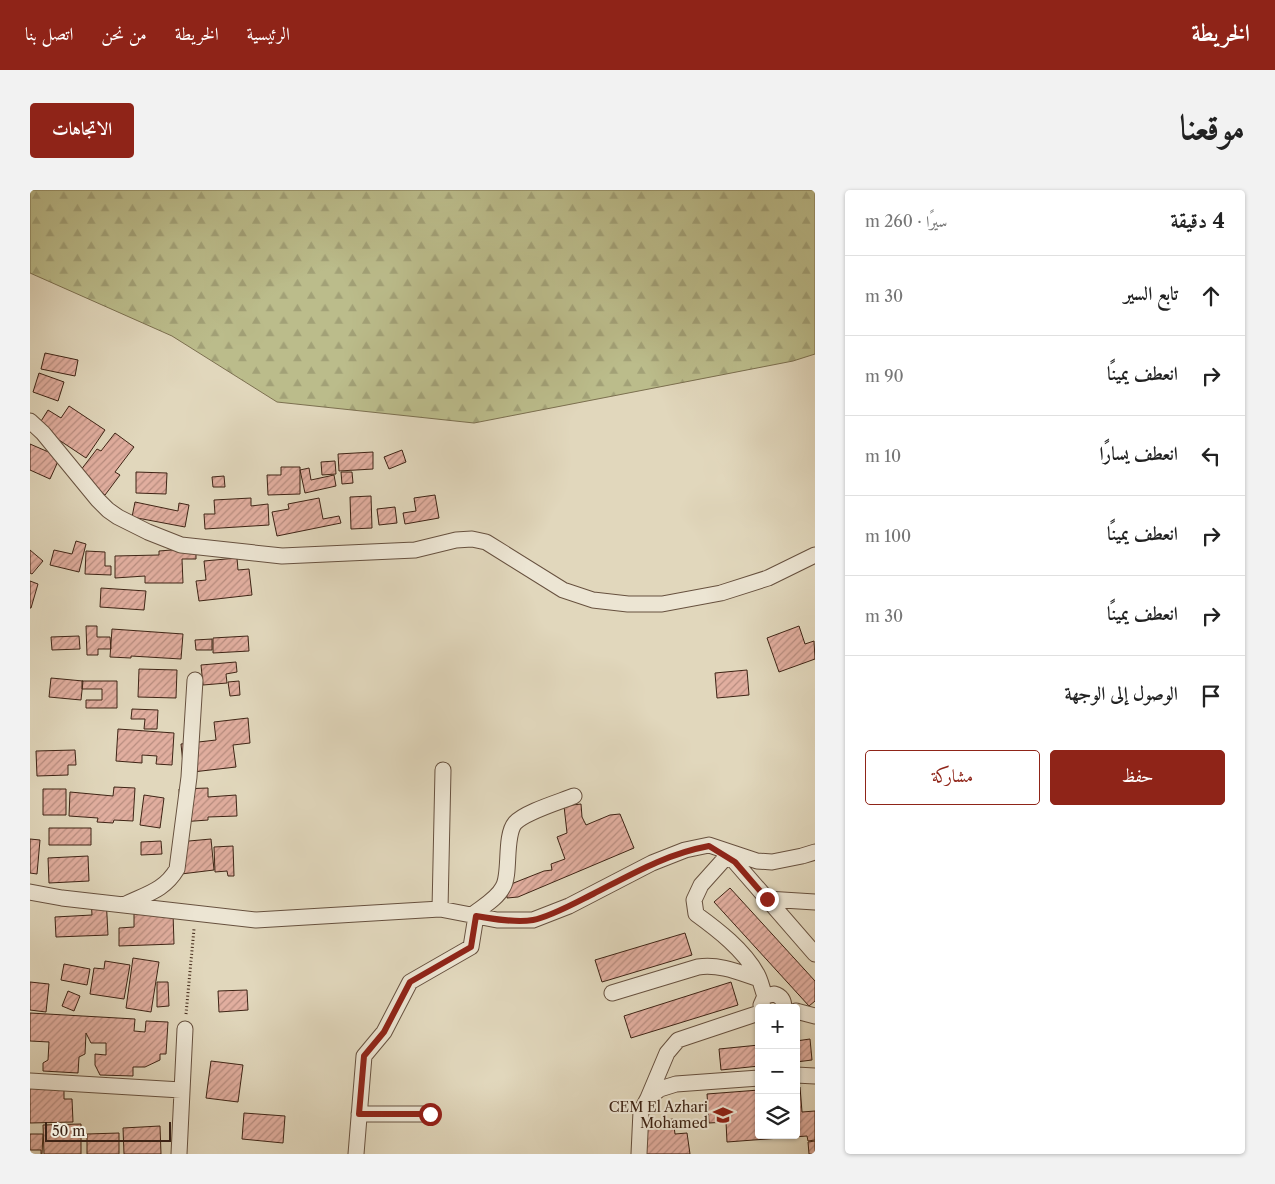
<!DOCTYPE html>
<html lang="ar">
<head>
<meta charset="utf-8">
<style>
	body { margin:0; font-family:"Libre Caslon Text",Amiri,serif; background:#f2f2f2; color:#222; direction:rtl }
	.controls { position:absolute; right:15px; bottom:15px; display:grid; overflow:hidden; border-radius:5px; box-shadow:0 1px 4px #0004 }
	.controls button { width:45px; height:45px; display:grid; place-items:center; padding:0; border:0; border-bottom:1px solid #e0e0e0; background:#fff; color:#222; font:25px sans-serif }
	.scale { position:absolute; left:15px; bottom:12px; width:126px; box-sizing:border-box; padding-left:5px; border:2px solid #3e2415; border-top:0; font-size:14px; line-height:18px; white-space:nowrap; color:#3e2415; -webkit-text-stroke:4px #ece5d3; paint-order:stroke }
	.stop { position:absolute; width:15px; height:15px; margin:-11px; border:4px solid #8f2418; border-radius:50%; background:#fff }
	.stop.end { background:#8f2418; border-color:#fff; box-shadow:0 1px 5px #0008 }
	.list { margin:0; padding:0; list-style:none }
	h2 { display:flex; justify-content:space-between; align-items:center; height:65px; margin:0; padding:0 20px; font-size:21px }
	h2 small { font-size:16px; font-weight:400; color:#767676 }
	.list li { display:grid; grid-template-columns:32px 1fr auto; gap:15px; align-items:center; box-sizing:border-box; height:80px; padding:0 20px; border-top:1px solid #e0e0e0 }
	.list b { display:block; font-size:19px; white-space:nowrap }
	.list em { font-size:16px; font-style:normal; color:#767676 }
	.actions { display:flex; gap:10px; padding:15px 20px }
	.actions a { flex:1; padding:11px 0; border:1px solid #8f2418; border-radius:5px; text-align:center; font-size:18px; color:#8f2418 }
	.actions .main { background:#8f2418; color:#fff }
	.icon { flex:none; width:28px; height:28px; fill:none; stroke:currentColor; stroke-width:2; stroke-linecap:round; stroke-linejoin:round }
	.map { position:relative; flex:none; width:785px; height:964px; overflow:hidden; direction:ltr; border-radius:5px }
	header { display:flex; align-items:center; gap:30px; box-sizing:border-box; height:70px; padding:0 25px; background:#8f2418; color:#fff }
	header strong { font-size:24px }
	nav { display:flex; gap:28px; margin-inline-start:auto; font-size:18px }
	.intro { display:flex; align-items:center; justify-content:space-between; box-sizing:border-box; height:120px; padding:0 30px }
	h1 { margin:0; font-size:35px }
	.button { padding:12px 22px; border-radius:5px; background:#8f2418; color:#fff; font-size:18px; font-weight:700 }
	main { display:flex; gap:30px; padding:0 30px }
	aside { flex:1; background:#fff; border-radius:5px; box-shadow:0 1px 4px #0004 }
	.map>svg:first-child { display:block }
	.forest { fill:url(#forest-firs); stroke:#7c7050 }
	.building { fill:url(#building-hatch); stroke:#3e2415 }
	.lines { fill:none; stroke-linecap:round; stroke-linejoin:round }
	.street-casing { stroke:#67513f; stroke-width:17 }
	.path { stroke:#3e2415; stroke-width:3; stroke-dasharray:1 2.5; stroke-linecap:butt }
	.street { stroke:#ece5d3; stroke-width:15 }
	.route { stroke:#8f2418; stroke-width:6 }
	.labels { text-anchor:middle; stroke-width:4; stroke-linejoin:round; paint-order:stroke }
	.poi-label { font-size:14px; fill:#3e2415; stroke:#ece5d3; text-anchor:end }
</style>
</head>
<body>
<header>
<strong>الخريطة</strong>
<nav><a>الرئيسية</a><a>الخريطة</a><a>من نحن</a><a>اتصل بنا</a></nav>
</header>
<div class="intro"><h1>موقعنا</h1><a class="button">الاتجاهات</a></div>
<main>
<aside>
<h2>4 دقيقة<small>سيرًا · 260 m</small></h2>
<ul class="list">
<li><svg class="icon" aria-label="ahead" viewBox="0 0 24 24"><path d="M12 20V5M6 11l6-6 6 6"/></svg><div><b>تابع السير</b></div><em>30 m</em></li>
<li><svg class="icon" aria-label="right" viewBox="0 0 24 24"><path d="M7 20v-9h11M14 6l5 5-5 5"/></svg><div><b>انعطف يمينًا</b></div><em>90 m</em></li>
<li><svg class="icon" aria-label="left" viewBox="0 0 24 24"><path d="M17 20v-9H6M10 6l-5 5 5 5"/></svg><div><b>انعطف يسارًا</b></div><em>10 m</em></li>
<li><svg class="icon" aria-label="right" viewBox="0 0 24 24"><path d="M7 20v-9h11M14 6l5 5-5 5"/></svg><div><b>انعطف يمينًا</b></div><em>100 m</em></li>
<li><svg class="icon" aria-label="right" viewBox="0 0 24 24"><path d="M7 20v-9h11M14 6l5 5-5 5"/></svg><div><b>انعطف يمينًا</b></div><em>30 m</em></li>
<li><svg class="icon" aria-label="arrive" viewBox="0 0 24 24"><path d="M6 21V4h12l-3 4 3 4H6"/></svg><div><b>الوصول إلى الوجهة</b></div></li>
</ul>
<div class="actions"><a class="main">حفظ</a><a>مشاركة</a></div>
</aside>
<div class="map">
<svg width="785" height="964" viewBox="0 0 785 964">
	<defs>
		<pattern id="forest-firs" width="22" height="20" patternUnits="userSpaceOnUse" patternTransform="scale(1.25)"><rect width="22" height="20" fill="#bbbc8b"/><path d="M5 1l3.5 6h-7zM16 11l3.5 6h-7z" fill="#a2a177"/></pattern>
		<pattern id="building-hatch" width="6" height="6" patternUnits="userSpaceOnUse" patternTransform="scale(1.25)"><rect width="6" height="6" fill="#e1ae9f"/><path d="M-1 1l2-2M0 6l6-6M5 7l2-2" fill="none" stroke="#b88d80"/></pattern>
	</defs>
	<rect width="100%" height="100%" fill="#e1d7bc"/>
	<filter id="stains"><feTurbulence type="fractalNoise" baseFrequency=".004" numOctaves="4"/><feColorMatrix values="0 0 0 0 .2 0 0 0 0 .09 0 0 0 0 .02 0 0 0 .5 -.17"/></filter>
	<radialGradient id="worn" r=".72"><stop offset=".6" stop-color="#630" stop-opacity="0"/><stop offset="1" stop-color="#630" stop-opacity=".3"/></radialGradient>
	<!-- forest -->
	<path class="forest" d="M0,0H785V164L763,171L444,233L247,212L142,146L0,83Z"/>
	<!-- building -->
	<path class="building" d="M15,163L48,170L45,186L11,179Z
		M9,183L34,192L28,211L3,202Z
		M39,216L75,240L56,268L8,236L18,220L31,228Z
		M85,243L104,257L85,282L90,285L75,305L47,285L67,259L71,261Z
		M0,254L30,267L20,289L0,280Z
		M372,260L376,272L359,279L354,267Z
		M343,262V279L309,281L308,264Z
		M305,271L306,284L292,285L291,272Z
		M251,277H270V304L238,305L237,285H251Z
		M279,278L281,290L304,285L306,296L275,303L270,280Z
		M106,282L137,283L136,304L106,303Z
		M311,282H322L323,293L312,294Z
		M194,286L195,297H183L182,287Z
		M405,305L409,328L375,334L373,323L386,321L384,308Z
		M341,306L342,338L321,339L320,307Z
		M221,308V316L238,314L239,335L175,339L174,324H185L184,310Z
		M289,308L293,329L309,326L311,333L247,346L242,322L259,319L258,314Z
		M105,312L148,321L149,313L159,315L155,337L102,327Z
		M365,317L367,333L349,335L347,319Z
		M46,351L56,354L49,382L20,375L24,360L42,364Z
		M166,358V369H152L153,393H115V386L85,388V366L129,365V361Z
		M0,360L13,371L2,384L0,383Z
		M56,361L75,362V376H81V385L55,384Z
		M207,368L208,380L219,379L222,405L169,411L166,391L176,390L174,371Z
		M0,391L8,394L1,418H0Z
		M71,398L116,401L114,420L70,417Z
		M56,436H67V447H80L81,459H68V465H57Z
		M769,436L775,454L784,451L785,469L749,482L737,448Z
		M82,439L153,444L151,469L101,466V468L80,467Z
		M49,446L50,459L22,460L21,447Z
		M218,446L219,461L183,463V448Z
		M182,449V460H166L165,450Z
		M206,472L207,482L196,484L197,493L173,495L171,475Z
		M109,479L147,480L146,508L108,507Z
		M717,480L719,505L687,508L685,483Z
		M21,488L53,491L51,510L19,507Z
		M52,491H87V518H56V510H72V499H52Z
		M209,491L210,505L200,506L198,492Z
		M102,519L128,520L127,539H114L115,529H101Z
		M218,528L220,553L203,555L206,577L154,583L151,554L186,550L184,532Z
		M88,539L144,543L142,575L126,574L127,566L112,565V573L86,571Z
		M45,560L46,575H38V585L7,586L6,561Z
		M84,597L105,598L103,631L84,630L83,633L67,632L68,628L39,626L40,602L83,606Z
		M178,598V607L206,605L207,626L178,627V630L151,632L149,599Z
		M13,599H36V625H13Z
		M114,605L134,608L130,638L110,635Z
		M551,614L552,627L556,635L580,625L590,624L604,658L488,707L477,708L476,696L514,681L522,680L521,674L535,669L527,647L537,643L534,616Z
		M19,638H61V655H19Z
		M0,649L10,650L7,684L0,683Z
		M181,649L184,680L151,684L148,652Z
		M131,651L132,664L111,665V652Z
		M203,656L204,686H198L197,681L185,682L184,657Z
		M58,666L59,691L19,693L18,668Z
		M700,698L785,791V811L779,816L684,712Z
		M76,707L78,745L26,747L25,727L62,725L61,708Z
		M143,723L144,754L89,756V738L104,737V724Z
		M655,743L662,765L572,792L565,770Z
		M103,768L129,772L121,822L96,818Z
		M75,771L100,775L94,809L60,804L64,778L74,779Z
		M34,774L60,779L57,795L31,790Z
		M0,792L19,794L16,822L0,820Z
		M127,792H138L139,816L127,817Z
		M701,792L708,815L601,848L594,826Z
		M217,800L218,820L189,822L188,801Z
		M38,801L50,806L44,821L32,816Z
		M0,823L105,829L104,841L115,842L116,831L138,832L136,864H130V870L115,877H103V886L70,885L65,875V864L76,865V853H61L56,843L55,864L49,867L48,883L13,881V873L18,870L19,852L0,851Z
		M780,849L782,870L766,872V851Z
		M729,855V876L691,880L689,859Z
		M181,871L213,875L208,912L176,908Z
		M0,896H34V909H42L43,932L0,933Z
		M766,897H770L772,922L785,921V950L778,951L777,946L697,952L696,932L679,933L677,904L729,900V945H766Z
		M214,923L255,926L253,953L212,949Z
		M643,929L645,944L657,943L660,964H613L610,933Z
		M51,934V964H14L13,935Z
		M130,936L131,964H94L93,938Z
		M89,943V964H57V944Z
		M0,944H13L12,964H11V960H0Z
		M785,951V964H779L778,952Z"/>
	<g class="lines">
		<defs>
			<path id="street" d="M0,231L13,243L68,310L78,320L88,327L118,342L151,355L252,366L385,360L426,350L442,349L456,352L533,400L563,410L598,414H632L691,403L738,388L785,365
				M694,664L705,672L785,764
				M697,666L671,695L664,710L666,724C688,740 714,760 727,784C731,791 732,799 735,806
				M0,702L32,708L226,730L410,719L467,730H503L539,716L622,673L655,660L679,655L727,671L742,672L772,666L785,662
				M737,709L785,712
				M94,715C116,704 134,701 147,679L159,587L165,490
				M410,719L413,580
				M442,725C452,717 467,709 473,697C481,684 474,646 485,633C495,622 529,612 544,606
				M582,803L668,777C690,774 708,782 729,789
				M731,815L735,806L744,804C751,806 754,810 754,818
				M766,821L785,826
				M766,885L785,886
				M0,891L151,900
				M618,908L637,863L648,850L729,823
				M329,924H401
				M149,964L155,839
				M326,964L334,866L354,842L380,792L441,757L446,726
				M609,964L611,921L618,908L630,899L646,894L729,888"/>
		</defs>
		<!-- street casing -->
		<use href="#street" class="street-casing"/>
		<!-- path -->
		<path class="path" d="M156,824L164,739"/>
		<!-- street -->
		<use href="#street" class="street"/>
	</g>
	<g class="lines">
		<!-- route -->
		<path class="route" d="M400,924H329L334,866L354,842L380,792L441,757L446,726C463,729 486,733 503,730C520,727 547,712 563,704C602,684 636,664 679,656L705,672L737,709"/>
	</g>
	<!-- icons -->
	<defs>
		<symbol id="school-bare" viewBox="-9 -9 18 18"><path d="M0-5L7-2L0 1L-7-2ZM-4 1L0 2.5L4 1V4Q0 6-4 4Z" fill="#8f2418" stroke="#ece5d3" stroke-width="2.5" paint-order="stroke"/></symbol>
	</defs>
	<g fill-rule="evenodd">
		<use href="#school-bare" x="679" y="911" width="28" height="28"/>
	</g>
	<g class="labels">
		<!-- poi labels -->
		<g class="poi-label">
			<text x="678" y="922">CEM El Azhari<tspan x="678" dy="16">Mohamed</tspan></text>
		</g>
	</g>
	<rect width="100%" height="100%" filter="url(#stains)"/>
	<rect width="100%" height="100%" fill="url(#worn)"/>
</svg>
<div class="controls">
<button>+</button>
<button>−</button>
<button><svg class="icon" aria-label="layers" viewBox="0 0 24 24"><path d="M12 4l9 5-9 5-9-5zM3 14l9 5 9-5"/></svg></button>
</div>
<div class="scale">50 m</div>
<div class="stop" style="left:400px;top:924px"></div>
<div class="stop end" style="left:737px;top:709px"></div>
</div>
</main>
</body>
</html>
